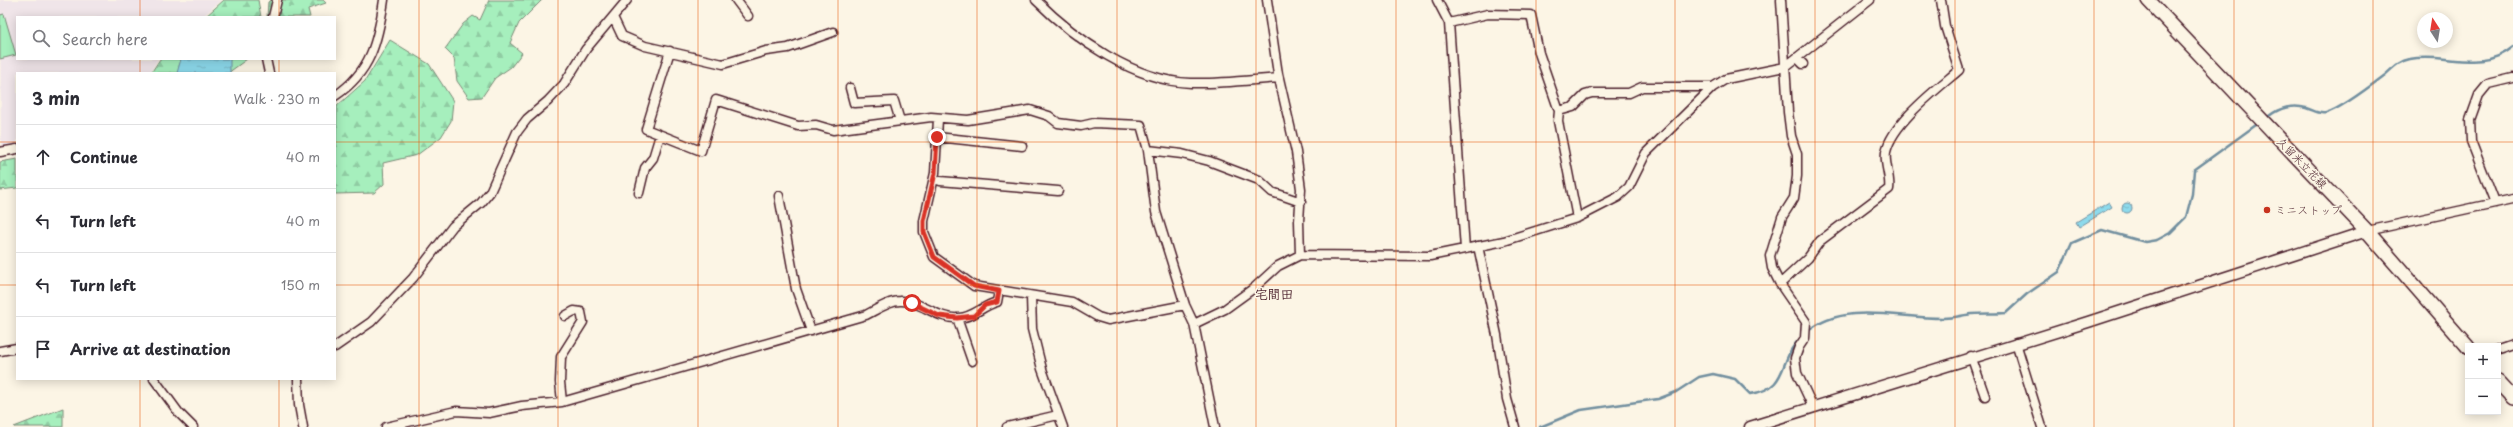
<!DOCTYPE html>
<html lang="en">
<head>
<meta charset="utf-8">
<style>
	body { margin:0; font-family:"Playpen Sans","Klee One",sans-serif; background:#f7f7f7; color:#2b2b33 }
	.controls { position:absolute; right:12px; bottom:12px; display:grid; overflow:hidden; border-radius:0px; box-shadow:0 2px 10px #0003 }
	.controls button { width:36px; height:36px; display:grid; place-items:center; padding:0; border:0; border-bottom:1px solid #e1e1e2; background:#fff; color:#2b2b33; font:20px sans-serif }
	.compass { position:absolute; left:2417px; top:12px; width:36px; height:36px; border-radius:50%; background:#fff; box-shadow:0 2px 10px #0003; rotate:348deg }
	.stop { position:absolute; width:12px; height:12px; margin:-9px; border:3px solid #d93025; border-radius:50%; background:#fff }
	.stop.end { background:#d93025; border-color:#fff; box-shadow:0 1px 4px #0008 }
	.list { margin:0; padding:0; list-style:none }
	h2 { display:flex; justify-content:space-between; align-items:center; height:52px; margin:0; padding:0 16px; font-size:17px }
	h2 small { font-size:13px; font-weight:400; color:#7c7c81 }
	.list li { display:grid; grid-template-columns:26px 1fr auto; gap:12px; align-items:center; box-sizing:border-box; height:64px; padding:0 16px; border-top:1px solid #e1e1e2 }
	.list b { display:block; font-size:15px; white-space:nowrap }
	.list em { font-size:13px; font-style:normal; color:#7c7c81 }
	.icon { flex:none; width:22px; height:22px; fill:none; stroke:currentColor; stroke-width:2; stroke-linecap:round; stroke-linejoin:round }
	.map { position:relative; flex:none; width:2513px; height:427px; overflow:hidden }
	.search { position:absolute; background:#fff; box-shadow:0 2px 10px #0003; left:16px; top:16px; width:320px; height:44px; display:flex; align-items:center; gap:10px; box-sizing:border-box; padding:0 14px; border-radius:0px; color:#7c7c81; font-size:15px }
	.panel { position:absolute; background:#fff; box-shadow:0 2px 10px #0003; left:16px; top:72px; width:320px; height:308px; border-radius:0px }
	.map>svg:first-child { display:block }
	.built { fill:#f0e5e9 }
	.forest { fill:url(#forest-firs); stroke:#788774 }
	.pitch { fill:#a6efbd; stroke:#788774 }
	.water { fill:url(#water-ripples); stroke:#728f9f }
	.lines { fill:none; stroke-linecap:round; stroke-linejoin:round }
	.stream { stroke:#728f9f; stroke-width:2.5 }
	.minor-casing { stroke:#4a1f2b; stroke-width:11 }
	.tertiary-casing { stroke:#4a1f2b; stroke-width:13 }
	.primary-casing { stroke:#4a1f2b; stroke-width:16 }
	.minor { stroke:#fcf5e5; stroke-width:8 }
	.tertiary { stroke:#fcf5e5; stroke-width:10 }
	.primary { stroke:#fcf5e5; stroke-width:13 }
	.route { stroke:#d93025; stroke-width:5 }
	.grid { fill:none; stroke:#e8590c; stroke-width:1; stroke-opacity:0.55 }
	.poi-dot { fill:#c8321e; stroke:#fcf5e5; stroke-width:1.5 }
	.labels { text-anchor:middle; stroke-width:3; stroke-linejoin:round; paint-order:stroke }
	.street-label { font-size:11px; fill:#4a1f2b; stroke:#fcf5e5 }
	.poi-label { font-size:11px; fill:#4a1f2b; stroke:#fcf5e5; text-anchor:start }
	.quarter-label { font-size:13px; font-weight:bold; fill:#4a1f2b; stroke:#fcf5e5 }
</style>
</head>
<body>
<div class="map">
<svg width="2513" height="427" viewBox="0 0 2513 427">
	<defs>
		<pattern id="forest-firs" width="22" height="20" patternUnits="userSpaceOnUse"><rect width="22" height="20" fill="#a6efbd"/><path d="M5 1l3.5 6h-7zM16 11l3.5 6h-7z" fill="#90cca3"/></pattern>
		<pattern id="water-ripples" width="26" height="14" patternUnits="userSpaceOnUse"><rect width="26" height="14" fill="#8ddaec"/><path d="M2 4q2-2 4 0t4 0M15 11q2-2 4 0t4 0" fill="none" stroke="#7bbbcb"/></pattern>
	</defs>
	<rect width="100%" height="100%" fill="#fcf5e5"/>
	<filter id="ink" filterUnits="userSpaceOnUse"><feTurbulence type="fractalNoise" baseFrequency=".025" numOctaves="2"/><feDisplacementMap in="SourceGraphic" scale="8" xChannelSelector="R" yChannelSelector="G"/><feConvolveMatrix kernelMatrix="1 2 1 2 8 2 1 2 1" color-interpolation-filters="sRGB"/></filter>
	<g filter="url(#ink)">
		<!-- built -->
		<path class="built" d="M0,0H222L202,17H17V59H158L150,73H17V146L1,148Z"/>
		<!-- forest -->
		<path class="forest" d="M224,0H258L261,17H205Z
			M271,0H323L326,3L308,9L310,17H267L268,2Z
			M489,0H542L519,23L510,43L522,53L511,67L495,78L482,97L469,98L457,81L454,58L445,49L463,24L473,16L480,20Z
			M390,40L429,64L453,101L451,121L441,137L417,155L383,163L384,184L374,193L335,194L337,106L365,81Z
			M160,59H193L182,73H151Z
			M212,59H247L228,73Z
			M17,159V188L0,190V162Z
			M63,408V427H14Z"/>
		<!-- pitch -->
		<path class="pitch" d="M4,14L16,55L0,59V15Z"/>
		<!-- water -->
		<path class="water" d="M181,59H230V73H177Z
			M2109,202L2112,207L2079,227L2076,222Z
			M2122 208a5 5 0 1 1 10 0a5 5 0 1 1-10 0Z"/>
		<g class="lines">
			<!-- stream -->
			<path class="stream" d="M2269,116C2279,108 2293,104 2306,108C2313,110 2319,115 2326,113C2340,109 2372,85 2385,75C2393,68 2399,61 2410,59C2444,52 2481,74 2513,47
				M1807,332C1844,300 1901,319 1944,318C1954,318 1963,315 1972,314C1983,313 1994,314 2006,313L2027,294L2059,272L2072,243L2102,230L2145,242L2157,240L2170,233L2186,217L2192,194L2194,170L2256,125
				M1540,427L1581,410L1658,399L1676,392L1699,377L1713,374L1735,379L1750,394C1791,389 1777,357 1802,337"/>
			<defs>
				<path id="minor" d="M736,0L748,16
					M1036,0C1075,39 1134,81 1191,83C1220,84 1250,80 1279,78
					M1267,0L1278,74L1296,152L1301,189L1299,221L1300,255
					M1437,0L1449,23L1465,249
					M1781,0L1788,112L1791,136L1797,154V176L1794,198L1782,217L1770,256L1772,268L1780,284L1806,322L1805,338L1799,347L1795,358L1797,373L1813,407
					M273,17L277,0
					M613,17L622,36L629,39L645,46L723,64L766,51L788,48L833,32
					M1449,23L1488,14L1531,15L1539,53L1559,111L1558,121L1577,218
					M670,51L646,129L701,151L716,100L798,126L816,125L833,130L931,117L968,120L1030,110L1049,116L1058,123L1081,126L1094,123L1141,125L1148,150L1156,212L1185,305L1194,324L1215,427
					M1797,58L1803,64
					M266,59L269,73
					M850,88L854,103L894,101L900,121
					M335,96C371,72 378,41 384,0
					M1559,111L1573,107L1585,95L1592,93H1629L1642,87H1713
					M938,119L935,173L924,221V232L934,257L974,286L1072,302L1098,317L1108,320L1185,305
					M937,137L1022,146
					M1148,150L1182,154L1209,161L1259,180L1272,192L1301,202
					M0,152L17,149
					M940,181L1058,191
					M639,193L645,168L653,158L660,135
					M779,196L796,289L811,331
					M2495,203L2471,141L2470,120L2479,95L2488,84L2513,78
					M2367,231L2513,199
					M1478,246L1497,335L1507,399L1515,427
					M1780,284L1808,258L1820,241L1889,189C1891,177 1884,164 1886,152C1892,123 1937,89 1959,70L1945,26L1941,0
					M1031,296L1032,329L1042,369L1063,427
					M957,318L972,361
					M1194,324L1225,309L1254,288L1278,266L1300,255L1430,256L1504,241L1577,218L1618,197L1629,187L1646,153L1713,87L1726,79L1785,67L1870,0
					M2016,343L2042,427
					M335,347L371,322L413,278L453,226L481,203L490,192L517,132L527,119L548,101L564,84L586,49L627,0
					M2498,350L2513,345
					M0,351L17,348
					M1971,356L1985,396
					M154,379L179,413L193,427
					M298,379L299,405L303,427
					M562,402L560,382L561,357L583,322L581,312L574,311L565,316
					M386,427L456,411L489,413L522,406L562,402L866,315C876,310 889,301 900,301C921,300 937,320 959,318C974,317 982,306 997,302L999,291
					M1007,427L1058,415"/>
				<path id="tertiary" d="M1750,427L2088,322L2367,231"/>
				<path id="primary" d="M2148,0L2367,231L2468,347
					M2498,381L2513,397"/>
			</defs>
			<!-- minor casing -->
			<use href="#minor" class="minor-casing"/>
			<!-- tertiary casing -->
			<use href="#tertiary" class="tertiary-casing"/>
			<!-- primary casing -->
			<use href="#primary" class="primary-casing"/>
			<!-- minor -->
			<use href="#minor" class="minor"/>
			<!-- tertiary -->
			<use href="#tertiary" class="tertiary"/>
			<!-- primary -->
			<use href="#primary" class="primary"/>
		</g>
	</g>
	<g class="lines" filter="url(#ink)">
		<!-- route -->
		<path class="route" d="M912,303L939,316L957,318L974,316L985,305L997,302L999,291L974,286L934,257L924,232V221L935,173L937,137"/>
	</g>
	<!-- grid -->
	<path class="grid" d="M140,0V17M279,0V17M419,0V427M558,0V427M698,0V427M838,0V427M977,0V427M1117,0V427M1256,0V427M1396,0V427M1536,0V427M1675,0V427M1815,0V427M1955,0V427M2094,0V427M2234,0V427M2373,0V427M140,59V73M279,59V73M0,142H17M335,142H2513M0,285H17M335,285H2513M140,379V427M279,379V427"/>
	<!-- markers -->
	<circle class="poi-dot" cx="2267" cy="210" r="4"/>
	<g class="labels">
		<!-- street labels -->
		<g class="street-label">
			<text transform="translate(2302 163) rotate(46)" y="4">久留米立花線</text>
		</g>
		<!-- poi labels -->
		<g class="poi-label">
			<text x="2275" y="214">ミニストップ</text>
		</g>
		<!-- quarter labels -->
		<g class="quarter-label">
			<text x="1274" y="299">宅間田</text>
		</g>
	</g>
</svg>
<div class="controls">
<button>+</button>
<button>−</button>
</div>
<svg class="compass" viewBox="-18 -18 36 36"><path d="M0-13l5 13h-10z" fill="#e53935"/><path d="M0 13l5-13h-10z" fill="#7c7c81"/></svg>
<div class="stop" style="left:912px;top:303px"></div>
<div class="stop end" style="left:937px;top:137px"></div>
<div class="search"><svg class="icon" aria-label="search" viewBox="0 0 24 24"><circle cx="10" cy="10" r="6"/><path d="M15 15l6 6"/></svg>Search here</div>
<section class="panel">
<h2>3 min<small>Walk · 230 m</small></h2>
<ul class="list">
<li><svg class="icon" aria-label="ahead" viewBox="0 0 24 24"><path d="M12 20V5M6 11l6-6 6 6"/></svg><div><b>Continue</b></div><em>40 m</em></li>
<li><svg class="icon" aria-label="left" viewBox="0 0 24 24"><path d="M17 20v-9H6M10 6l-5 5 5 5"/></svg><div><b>Turn left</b></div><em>40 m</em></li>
<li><svg class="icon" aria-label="left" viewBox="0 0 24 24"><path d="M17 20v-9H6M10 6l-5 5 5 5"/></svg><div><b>Turn left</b></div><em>150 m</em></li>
<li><svg class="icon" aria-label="arrive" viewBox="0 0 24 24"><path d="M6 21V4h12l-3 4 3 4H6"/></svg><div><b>Arrive at destination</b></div></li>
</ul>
</section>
</div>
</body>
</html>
